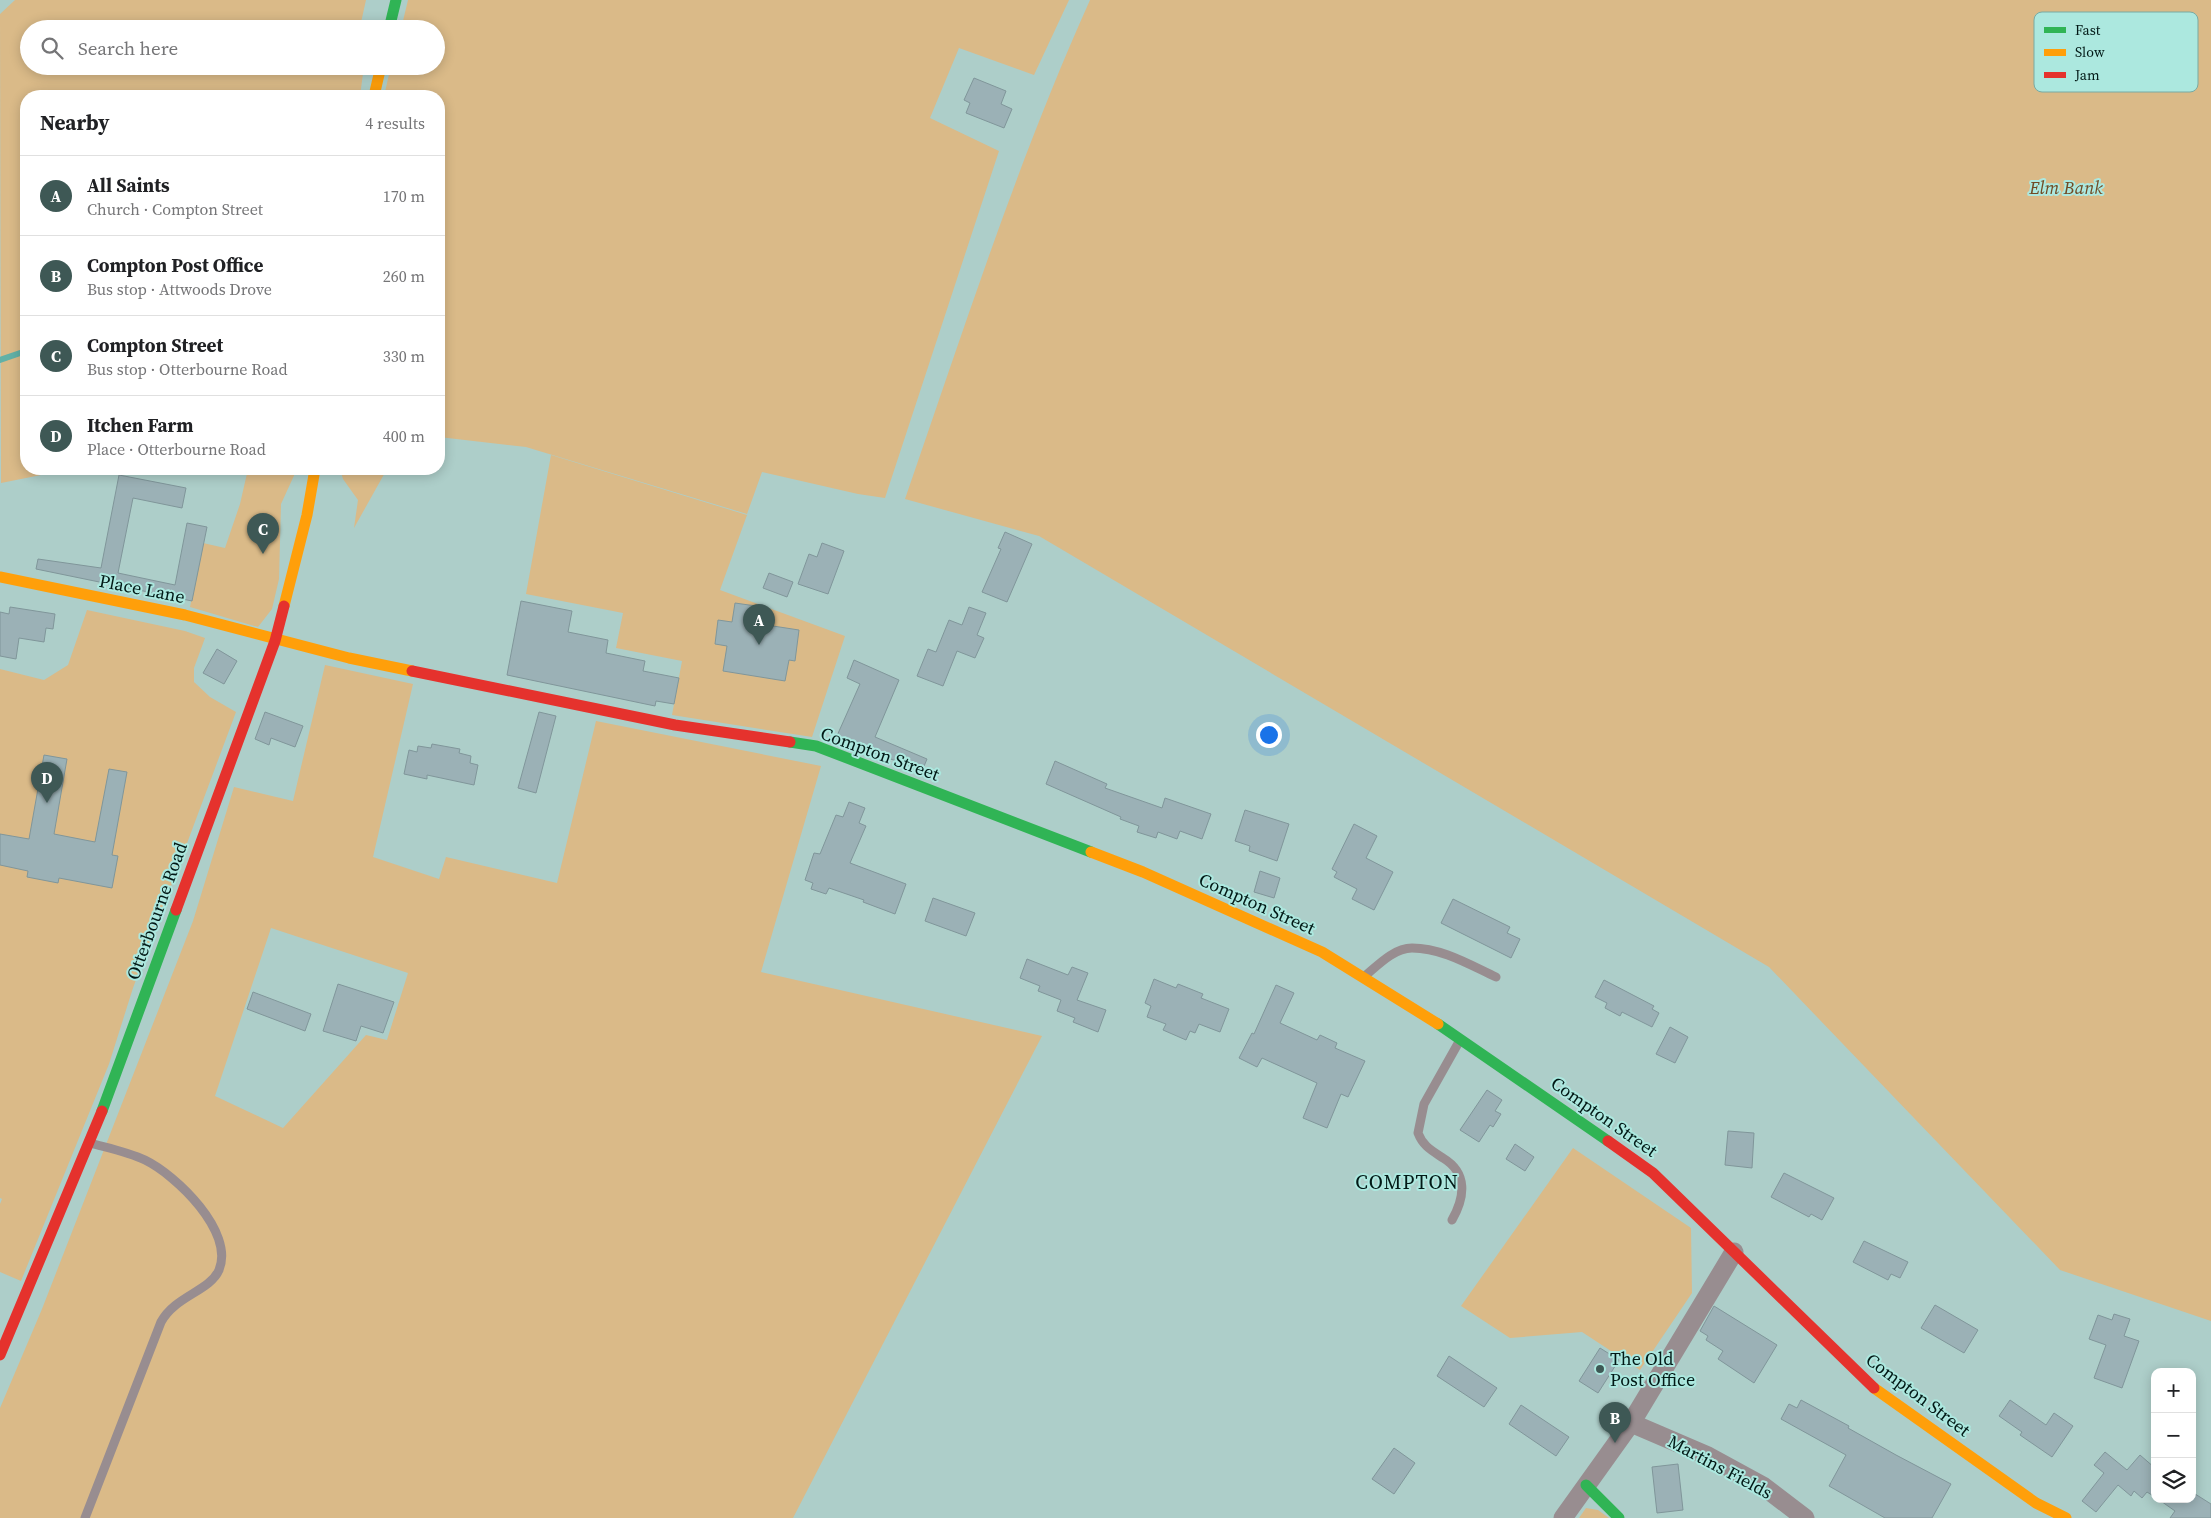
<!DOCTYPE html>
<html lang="en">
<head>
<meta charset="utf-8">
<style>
	body { margin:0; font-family:"Source Serif 4",serif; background:#f6f6f6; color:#202124 }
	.controls { position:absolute; right:15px; bottom:15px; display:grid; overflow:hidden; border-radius:10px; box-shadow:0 2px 12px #0003 }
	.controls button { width:45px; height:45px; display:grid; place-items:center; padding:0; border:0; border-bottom:1px solid #e0e0e0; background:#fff; color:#202124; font:25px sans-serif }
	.you { position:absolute; left:1268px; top:734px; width:18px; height:18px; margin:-12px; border:4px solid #fff; border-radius:50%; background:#1a73e8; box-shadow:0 0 0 8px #1a73e833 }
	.badge { display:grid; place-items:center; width:32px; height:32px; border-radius:50%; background:#3e5855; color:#fff; font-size:16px; font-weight:700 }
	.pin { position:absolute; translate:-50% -41px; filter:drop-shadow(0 1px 2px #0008) }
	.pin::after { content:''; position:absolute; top:26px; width:18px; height:15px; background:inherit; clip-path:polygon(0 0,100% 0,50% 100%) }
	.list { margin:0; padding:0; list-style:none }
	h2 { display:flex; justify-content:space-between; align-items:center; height:65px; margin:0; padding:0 20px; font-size:21px }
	h2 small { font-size:16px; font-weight:400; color:#757577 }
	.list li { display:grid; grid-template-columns:32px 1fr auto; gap:15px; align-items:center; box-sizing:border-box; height:80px; padding:0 20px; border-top:1px solid #e0e0e0 }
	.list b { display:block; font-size:19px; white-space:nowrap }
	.list p { margin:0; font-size:16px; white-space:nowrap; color:#757577 }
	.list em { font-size:16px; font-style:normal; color:#757577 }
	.icon { flex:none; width:28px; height:28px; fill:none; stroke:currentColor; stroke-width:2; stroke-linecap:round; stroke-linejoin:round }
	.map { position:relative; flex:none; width:2211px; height:1518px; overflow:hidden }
	.search { position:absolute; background:#fff; box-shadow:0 2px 12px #0003; left:20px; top:20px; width:425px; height:55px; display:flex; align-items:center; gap:12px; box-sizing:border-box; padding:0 18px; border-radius:28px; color:#757577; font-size:19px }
	.panel { position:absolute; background:#fff; box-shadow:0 2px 12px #0003; left:20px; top:90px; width:425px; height:385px; border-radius:20px }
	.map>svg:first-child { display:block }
	.green { fill:#daba88; fill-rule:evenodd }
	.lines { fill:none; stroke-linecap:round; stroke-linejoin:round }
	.stream { stroke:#61b1a7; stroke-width:6 }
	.building { fill:#9bb1b6; stroke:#80969a }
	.lane { stroke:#988d90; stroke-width:9 }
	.street { stroke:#988d90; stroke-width:19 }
	.fast { stroke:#30b455; stroke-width:11 }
	.slow { stroke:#ff9f0a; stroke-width:11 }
	.jam { stroke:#e5322d; stroke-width:11 }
	.poi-dot { fill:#3e5855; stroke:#ace8df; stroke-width:2 }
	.labels { text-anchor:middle; stroke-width:4; stroke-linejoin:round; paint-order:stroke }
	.park-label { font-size:18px; font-style:italic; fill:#714a23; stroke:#ace8df }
	.street-label { font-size:18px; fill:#021916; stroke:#ace8df }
	.poi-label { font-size:18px; fill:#021916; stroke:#ace8df; text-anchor:start }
	.quarter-label { font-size:20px; letter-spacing:1px; fill:#021916; stroke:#ace8df }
	.key { fill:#ace8df; stroke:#79aaa3; stroke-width:1 }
	.key-label { font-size:14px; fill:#021916 }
</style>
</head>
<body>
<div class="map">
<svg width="2211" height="1518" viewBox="0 0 2211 1518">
	<rect width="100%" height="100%" fill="#adcec9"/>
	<!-- green -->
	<path class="green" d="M15,0H366L360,27L367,29H29V66H364L360,96H26V469H71L1,483L0,14Z
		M408,0H1069L1034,75L959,48L930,118L999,151L885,498L858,494L762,472L747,514L526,447L439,437V96H384L391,66H436V29H401Z
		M1090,0H2211V1321L2060,1270L1769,967L1039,536L905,499C963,332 1017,162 1090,0Z
		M551,455L747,515L720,590L845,636L812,737L672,715L682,661L616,648L623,613L526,594Z
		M248,469H297L281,504L279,579L272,609L258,627L190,607L203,543L225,548L240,504Z
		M340,469H387L354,528L358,500L343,479Z
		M87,610L185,631L205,638L194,668V682L210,697L236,712L133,988L109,1064L21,1281L0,1272V1204L2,1199L0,1198V669L44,680L68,665Z
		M325,665L413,684L373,857L439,879L446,857L557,883L596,721L821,766L761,972L1042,1036L793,1518H0V1408L42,1309L193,921L234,787L293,801ZM271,928L408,973L387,1040L366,1035L283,1128L215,1096Z
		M1573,1148L1691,1228L1692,1293L1640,1370L1582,1332L1510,1338L1461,1306Z
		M1586,1508L1598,1510L1609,1518H1579Z"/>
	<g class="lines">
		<!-- stream -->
		<path class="stream" d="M0,360L26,351"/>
	</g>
	<!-- building -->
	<path class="building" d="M974,78L1006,91L1001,104L1012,109L1004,128L966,113L970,103L964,100Z
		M119,475L186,488L182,508L133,498L118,573L175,585L187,523L207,527L192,601L36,569L38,559L101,568Z
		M1005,532L1032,544L1007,602L982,592L1001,549L998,548Z
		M822,543L844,551L828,594L798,584L809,554L817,557Z
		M769,573L793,582L787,597L763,588Z
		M521,601L572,611L568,632L608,640L606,653L645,661L643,671L679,678L674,704L656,701L655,706L507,675Z
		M735,603L763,607L760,624L799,630L795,661L789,660L785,681L723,671L727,646L715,644L718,620L732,622Z
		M10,607L55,614L53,629L46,628L44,642L19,638L16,659L0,656V612L9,614Z
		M969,607L986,613L977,635L984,638L975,658L957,651L943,686L917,676L928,649L936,652L949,620L962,625Z
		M217,649L237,661L224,684L203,673Z
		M854,660L899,680L875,737L927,759L922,771L836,738L860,684L847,678Z
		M265,712L303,726L295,747L271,738L269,745L255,739Z
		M539,712L556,716L536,793L518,788Z
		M432,744L460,749L459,753L471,756L470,763L478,765L474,785L427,775V779L404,774L409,750L417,752L418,746L431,748Z
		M44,755L67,759L54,834L95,842L109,769L127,772L112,855L118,856L112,888L59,878L58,883L27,877L28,871L0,865V834L29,839Z
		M1055,761L1107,784L1105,788L1162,808L1165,798L1211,814L1202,839L1180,831L1177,839L1158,832L1156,838L1137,832L1139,826L1120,819L1121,817L1046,784Z
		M849,802L865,808L859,823L866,826L850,863L906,884L895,914L863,902L864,900L829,888L826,894L811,889L813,883L805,880L814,853L820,854L836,815L843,817Z
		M1245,810L1289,824L1277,861L1249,851L1250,846L1235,841Z
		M1354,824L1377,836L1366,858L1393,872L1374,910L1352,899L1357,889L1334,877L1337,872L1332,869Z
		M1260,871L1280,878L1274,898L1254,892Z
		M933,898L975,913L966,936L925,921Z
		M1453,899L1510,927L1507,933L1520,939L1511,958L1441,923Z
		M1027,959L1068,975L1072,967L1088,973L1077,1000L1106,1010L1098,1032L1073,1022L1075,1018L1057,1011L1061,1000L1038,991L1040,986L1020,978Z
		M1154,979L1176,988L1178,984L1203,994L1201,998L1229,1009L1220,1032L1199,1024L1195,1033L1190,1031L1186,1040L1163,1030L1166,1024L1147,1017L1151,1006L1145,1003Z
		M1604,980L1654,1006L1652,1009L1659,1013L1652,1027L1622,1012L1620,1016L1605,1008L1607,1003L1595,997Z
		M338,984L394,1002L383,1033L361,1026L356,1041L323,1031Z
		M1276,985L1294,993L1280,1023L1317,1040L1320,1035L1337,1043L1335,1048L1365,1061L1348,1097L1341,1094L1327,1128L1303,1118L1317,1083L1262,1058L1257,1067L1239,1058L1252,1033L1254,1034Z
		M253,992L311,1014L305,1031L247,1009Z
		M1670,1027L1688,1037L1675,1063L1656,1054Z
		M1487,1090L1502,1100L1495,1111L1501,1114L1493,1127L1490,1125L1479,1142L1460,1130Z
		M1728,1131L1754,1133L1752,1168L1725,1165Z
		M1515,1144L1534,1157L1525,1171L1506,1159Z
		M1784,1173L1834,1198L1822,1220L1811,1214L1809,1217L1771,1197Z
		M1864,1241L1908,1262L1900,1278L1891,1274L1888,1280L1853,1262Z
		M1935,1305L1978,1330L1964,1353L1921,1328Z
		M1714,1306L1777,1345L1754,1383L1718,1359L1723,1351L1706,1340L1708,1336L1700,1331Z
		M2114,1314L2130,1319L2124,1336L2139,1341L2122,1388L2094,1378L2106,1345L2089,1339L2098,1315L2112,1320Z
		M1600,1348L1619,1360L1598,1393L1579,1381Z
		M1449,1356L1497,1388L1484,1407L1437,1376Z
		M1801,1400L1849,1426L1848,1428L1896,1455L1951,1484L1932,1518H1885L1829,1486L1846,1455L1781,1419L1789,1404L1797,1408Z
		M2010,1400L2046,1425L2054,1413L2073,1426L2052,1457L2020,1435L2022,1432L1999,1416Z
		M1521,1405L1569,1437L1556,1456L1509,1424Z
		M1394,1448L1415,1463L1394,1494L1372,1479Z
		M2105,1452L2127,1470L2140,1455L2155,1468V1497L2147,1492L2142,1498L2134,1491L2131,1496L2118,1485L2096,1512L2082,1501L2104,1473L2094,1465Z
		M1678,1464L1683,1510L1657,1513L1652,1467Z
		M2192,1492L2211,1504V1518H2170L2175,1511L2158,1499H2192Z"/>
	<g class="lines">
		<!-- lane -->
		<path class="lane" d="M1365,976C1378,965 1394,948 1412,948C1442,948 1470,965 1496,977
			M1452,1220C1465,1197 1468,1173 1443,1158C1431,1150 1423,1146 1418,1133L1424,1104L1460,1040
			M85,1518L161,1322C175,1296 210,1291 219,1270C235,1232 176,1175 145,1160C128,1152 108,1148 90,1143"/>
		<!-- street -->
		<path class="street" d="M1631,1423L1708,1456L1763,1486L1805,1518
			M1563,1518L1631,1423L1734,1252"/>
		<!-- fast -->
		<path class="fast" d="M389,29L396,0
			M790,742L816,746L1091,852
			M1438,1024L1608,1141
			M102,1111L176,910
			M1586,1485L1619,1518"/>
		<!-- slow -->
		<path class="slow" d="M374,96L381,66
			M0,577L185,615L349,658L412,671
			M284,606L307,515L315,469
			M1091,852L1143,872L1322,952L1438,1024
			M1874,1388L2036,1503L2066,1518"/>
		<!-- jam -->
		<path class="jam" d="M412,671L675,725L790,742
			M176,910L275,641L284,606
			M1608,1141L1653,1173L1874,1388
			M0,1355L102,1111"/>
	</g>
	<!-- markers -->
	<circle class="poi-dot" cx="1600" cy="1369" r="5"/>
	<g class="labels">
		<!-- park labels -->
		<g class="park-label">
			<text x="2066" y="194">Elm Bank</text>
		</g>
		<!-- street labels -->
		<g class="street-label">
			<text transform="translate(142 589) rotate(11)" y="6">Place Lane</text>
			<text transform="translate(880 754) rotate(20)" y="6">Compton Street</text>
			<text transform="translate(1257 904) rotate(24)" y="6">Compton Street</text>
			<text transform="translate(157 911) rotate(-70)" y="6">Otterbourne Road</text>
			<text transform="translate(1604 1117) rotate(35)" y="6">Compton Street</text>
			<text transform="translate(1918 1395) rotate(37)" y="6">Compton Street</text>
			<text transform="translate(1720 1467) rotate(28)" y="6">Martins Fields</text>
		</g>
		<!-- poi labels -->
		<g class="poi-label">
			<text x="1610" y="1365">The Old<tspan x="1610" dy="21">Post Office</tspan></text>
		</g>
		<!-- quarter labels -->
		<g class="quarter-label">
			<text x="1407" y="1189">COMPTON</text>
		</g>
	</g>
	<!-- legend -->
	<rect x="2034" y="12" width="164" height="80" rx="8" class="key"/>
	<rect x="2044" y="27" width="22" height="6" fill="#30b455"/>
	<rect x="2044" y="49" width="22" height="7" fill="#ff9f0a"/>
	<rect x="2044" y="72" width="22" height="6" fill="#e5322d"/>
	<g class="key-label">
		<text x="2075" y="35">Fast</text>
		<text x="2075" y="57">Slow</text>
		<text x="2075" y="80">Jam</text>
	</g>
</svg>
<div class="controls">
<button>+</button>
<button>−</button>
<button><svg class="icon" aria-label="layers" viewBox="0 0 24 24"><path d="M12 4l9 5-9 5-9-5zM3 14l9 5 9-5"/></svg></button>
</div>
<div class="you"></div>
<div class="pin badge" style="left:759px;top:645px">A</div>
<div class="pin badge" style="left:1615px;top:1443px">B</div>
<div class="pin badge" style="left:263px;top:554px">C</div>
<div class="pin badge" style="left:47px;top:803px">D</div>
<div class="search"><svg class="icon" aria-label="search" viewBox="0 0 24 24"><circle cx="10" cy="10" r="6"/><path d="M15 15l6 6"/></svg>Search here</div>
<section class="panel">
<h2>Nearby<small>4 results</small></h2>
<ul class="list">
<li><span class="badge">A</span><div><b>All Saints</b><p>Church · Compton Street</p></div><em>170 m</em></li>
<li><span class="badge">B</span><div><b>Compton Post Office</b><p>Bus stop · Attwoods Drove</p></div><em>260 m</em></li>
<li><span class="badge">C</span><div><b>Compton Street</b><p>Bus stop · Otterbourne Road</p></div><em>330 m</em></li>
<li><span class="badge">D</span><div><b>Itchen Farm</b><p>Place · Otterbourne Road</p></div><em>400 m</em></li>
</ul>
</section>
</div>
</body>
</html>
